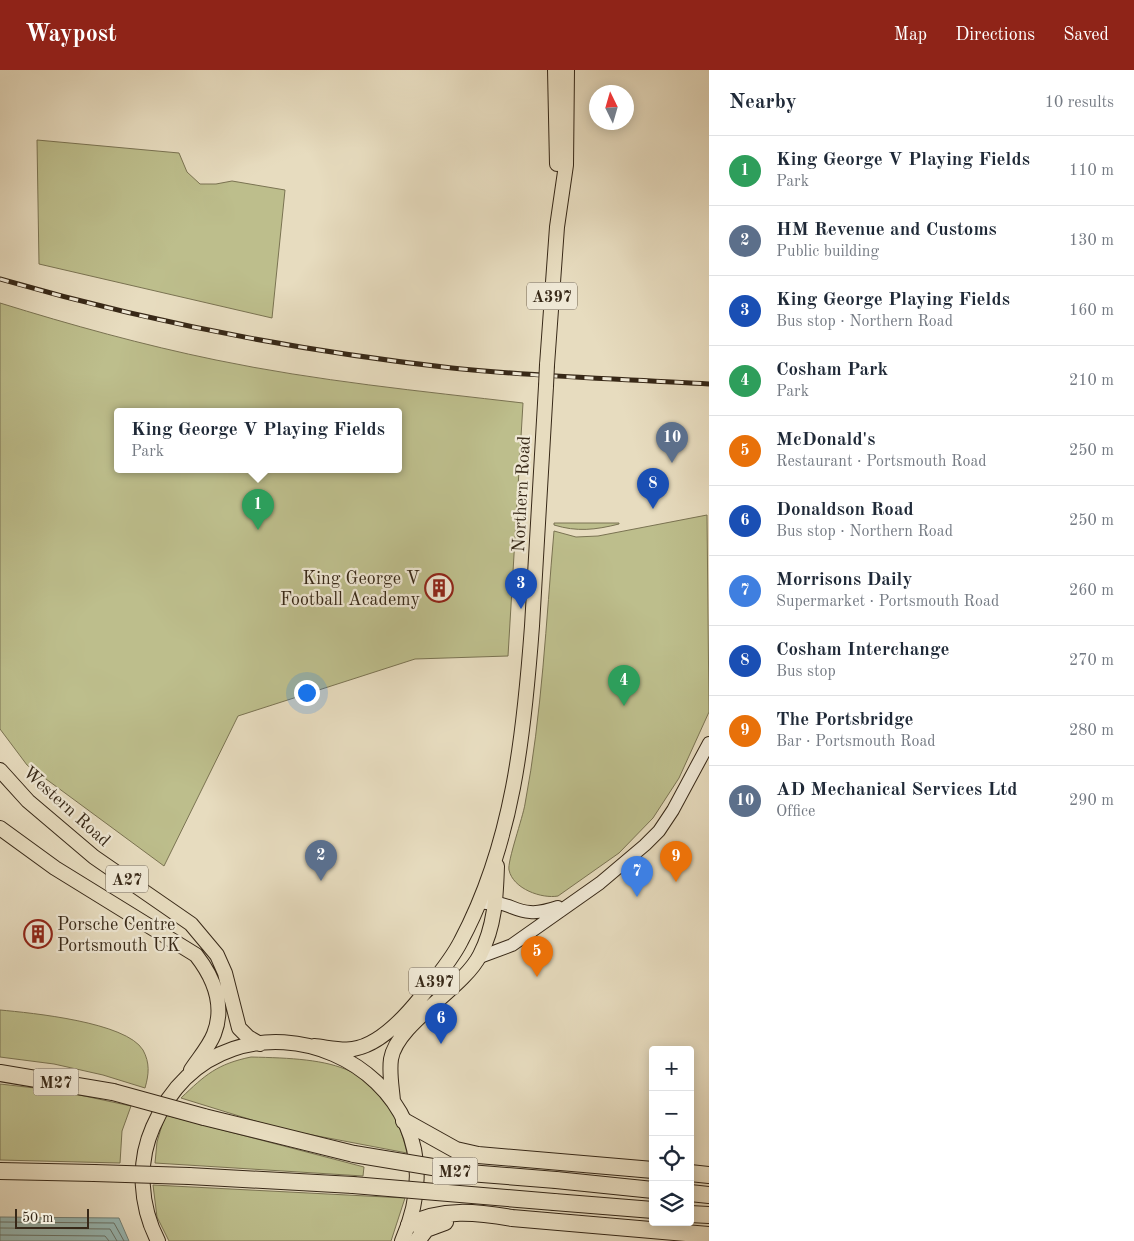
<!DOCTYPE html>
<html lang="en">
<head>
<meta charset="utf-8">
<style>
	body { margin:0; font-family:"Old Standard TT",serif; background:#f2f2f3; color:#1f2937 }
	.controls { position:absolute; right:15px; bottom:15px; display:grid; overflow:hidden; border-radius:5px; box-shadow:0 2px 12px #0003 }
	.controls button { width:45px; height:45px; display:grid; place-items:center; padding:0; border:0; border-bottom:1px solid #e0e1e3; background:#fff; color:#1f2937; font:25px sans-serif }
	.compass { position:absolute; left:589px; top:15px; width:45px; height:45px; border-radius:50%; background:#fff; box-shadow:0 2px 12px #0003; rotate:355deg }
	.scale { position:absolute; left:15px; bottom:12px; width:74px; box-sizing:border-box; padding-left:5px; border:2px solid #372817; border-top:0; font-size:14px; line-height:18px; white-space:nowrap; color:#372817; -webkit-text-stroke:4px #efe8d5; paint-order:stroke }
	.you { position:absolute; left:306px; top:622px; width:18px; height:18px; margin:-12px; border:4px solid #fff; border-radius:50%; background:#1a73e8; box-shadow:0 0 0 8px #1a73e833 }
	.badge { display:grid; place-items:center; width:32px; height:32px; border-radius:50%; background:#8f2418; color:#fff; font-size:16px; font-weight:700 }
	.pin { position:absolute; translate:-50% -41px; filter:drop-shadow(0 1px 2px #0008) }
	.pin::after { content:''; position:absolute; top:26px; width:18px; height:15px; background:inherit; clip-path:polygon(0 0,100% 0,50% 100%) }
	.popup { position:absolute; left:114px; top:338px; width:288px; height:65px; box-sizing:border-box; display:grid; place-content:center; border-radius:5px; background:#fff; filter:drop-shadow(0 1px 4px #0005); font-size:16px; white-space:nowrap; color:#747a83 }
	.popup b { font-size:19px; color:#1f2937 }
	.popup::after { content:''; position:absolute; left:50%; top:100%; margin-left:-10px; border:10px solid transparent; border-top-color:#fff }
	.list { margin:0; padding:0; list-style:none }
	h2 { display:flex; justify-content:space-between; align-items:center; height:65px; margin:0; padding:0 20px; font-size:21px }
	h2 small { font-size:16px; font-weight:400; color:#747a83 }
	.list li { display:grid; grid-template-columns:32px 1fr auto; gap:15px; align-items:center; box-sizing:border-box; height:70px; padding:0 20px; border-top:1px solid #e0e1e3 }
	.list b { display:block; font-size:19px; white-space:nowrap }
	.list p { margin:0; font-size:16px; white-space:nowrap; color:#747a83 }
	.list em { font-size:16px; font-style:normal; color:#747a83 }
	.icon { flex:none; width:28px; height:28px; fill:none; stroke:currentColor; stroke-width:2; stroke-linecap:round; stroke-linejoin:round }
	.map { position:relative; flex:none; width:709px; height:1171px; overflow:hidden }
	header { display:flex; align-items:center; gap:30px; box-sizing:border-box; height:70px; padding:0 25px; background:#8f2418; color:#fff }
	header strong { font-size:24px }
	nav { display:flex; gap:28px; margin-inline-start:auto; font-size:18px }
	main { display:flex }
	aside { flex:1; background:#fff }
	.map>svg:first-child { display:block }
	.green { fill:#bdbe8c; stroke:#7a7352; fill-rule:evenodd }
	.water { fill:#97bab7; stroke:#718077 }
	.lines { fill:none; stroke-linecap:round; stroke-linejoin:round }
	.shore { stroke:#677167; stroke-width:1 }
	.secondary-casing { stroke:#372817; stroke-width:14 }
	.primary-casing { stroke:#372817; stroke-width:16 }
	.highway-casing { stroke:#372817; stroke-width:18 }
	.secondary { stroke:#efe8d5; stroke-width:12 }
	.primary { stroke:#e7dcbf; stroke-width:14 }
	.highway { stroke:#e7dcbf; stroke-width:16 }
	.rail-casing { stroke:#372817; stroke-width:5 }
	.rail { stroke:#efe8d5; stroke-width:3; stroke-dasharray:9; stroke-linecap:butt }
	.primary-bridge-casing { stroke:#372817; stroke-width:16; stroke-linecap:butt }
	.highway-bridge-casing { stroke:#372817; stroke-width:18; stroke-linecap:butt }
	.primary-bridge { stroke:#e7dcbf; stroke-width:14 }
	.highway-bridge { stroke:#e7dcbf; stroke-width:16 }
	.labels { text-anchor:middle; stroke-width:4.5; stroke-linejoin:round; paint-order:stroke }
	.shield { fill:#efe8d5; stroke:#6e6250; stroke-width:1 }
	.shield-label { font-size:16px; font-weight:bold; fill:#372817 }
	.street-label { font-size:18px; fill:#372817; stroke:#efe8d5 }
	.poi-label { font-size:18px; fill:#372817; stroke:#efe8d5; text-anchor:end }
</style>
</head>
<body>
<header>
<strong>Waypost</strong>
<nav><a>Map</a><a>Directions</a><a>Saved</a></nav>
</header>
<main>
<div class="map">
<svg width="709" height="1171" viewBox="0 0 709 1171">
	<rect width="100%" height="100%" fill="#e7dcbf"/>
	<filter id="stains"><feTurbulence type="fractalNoise" baseFrequency=".004" numOctaves="4"/><feColorMatrix values="0 0 0 0 .2 0 0 0 0 .09 0 0 0 0 .02 0 0 0 .5 -.17"/></filter>
	<radialGradient id="worn" r=".72"><stop offset=".6" stop-color="#630" stop-opacity="0"/><stop offset="1" stop-color="#630" stop-opacity=".3"/></radialGradient>
	<!-- green -->
	<path class="green" d="M37,70L179,83L187,102L200,114H216L232,111L285,120L272,248L39,194Z
		M0,233C71,255 143,275 216,290C317,311 420,321 523,333L508,586L415,589L238,646L164,796L27,695L0,659ZM118,341H398V399H118Z
		M707,445L709,642L679,708L653,748L619,783L558,826C542,829 513,819 509,800C507,792 523,747 525,734C542,644 546,552 554,461L576,467L598,466Z
		M554,453H619V454C595,460 577,462 554,455Z
		M0,940C32,943 126,952 143,980C150,993 149,1004 145,1018L103,1005L54,994L0,987Z
		M251,987C331,989 386,992 407,1083L281,1059L181,1028C205,1005 217,994 251,987Z
		M0,1014L61,1021L131,1036L122,1061L120,1093L0,1090Z
		M165,1045L364,1097L363,1106L155,1093L157,1072Z
		M153,1115L405,1128L391,1171H169L157,1147Z"/>
	<!-- water -->
	<path class="water" d="M0,1147L119,1148L129,1171H0Z"/>
	<g class="lines">
		<!-- shore -->
		<path class="shore" d="M0,1152L114,1153L124,1171
			M0,1158L110,1159L117,1171
			M0,1165L105,1166L109,1171"/>
		<defs>
			<path id="secondary" d="M486,833C507,831 513,841 530,842C540,843 549,840 558,837
				M480,887L512,875L600,813L645,775L659,761L673,740L709,673"/>
			<path id="primary" d="M555,0L557,94
				M547,295L557,157L566,95L567,0
				M0,700L28,731L94,787L191,854L217,885L225,903L239,958L248,967L260,974
				M0,758L55,798L196,885C214,908 225,936 214,964C209,977 198,989 191,1000
				M314,976C326,977 341,981 353,979C380,975 405,947 421,927C435,909 451,891 461,871C513,773 524,665 532,556C537,476 541,396 546,316
				M393,1031C392,1018 389,1003 391,989C397,953 463,919 480,885C495,856 496,827 497,796
				M158,1171C140,1136 137,1093 153,1057C225,889 480,993 402,1171"/>
			<path id="highway" d="M0,1003L113,1022
				M204,1047L354,1084
				M404,1051L456,1080L478,1085L653,1100
				M0,1101L94,1103
				M690,1103L709,1105
				M189,1106L353,1115
				M556,1110L653,1120
				M690,1123L709,1125
				M554,1132L653,1140
				M690,1144L709,1145
				M409,1155C442,1138 477,1142 512,1148L709,1165
				M417,1171L426,1159L445,1152"/>
		</defs>
		<!-- secondary casing -->
		<use href="#secondary" class="secondary-casing"/>
		<!-- primary casing -->
		<use href="#primary" class="primary-casing"/>
		<!-- highway casing -->
		<use href="#highway" class="highway-casing"/>
		<!-- secondary -->
		<use href="#secondary" class="secondary"/>
		<!-- primary -->
		<use href="#primary" class="primary"/>
		<!-- highway -->
		<use href="#highway" class="highway"/>
		<defs>
			<path id="rail" d="M0,209C148,252 300,281 452,298C537,307 624,309 709,314"/>
		</defs>
		<!-- rail casing -->
		<use href="#rail" class="rail-casing"/>
		<!-- rail -->
		<use href="#rail" class="rail"/>
		<defs>
			<path id="primary-bridge" d="M546,316L547,295"/>
			<path id="highway-bridge" d="M113,1022L204,1047
				M354,1084L469,1103L556,1110
				M94,1103L189,1106
				M353,1115L554,1132"/>
		</defs>
		<!-- primary-bridge casing -->
		<use href="#primary-bridge" class="primary-bridge-casing"/>
		<!-- highway-bridge casing -->
		<use href="#highway-bridge" class="highway-bridge-casing"/>
		<!-- primary-bridge -->
		<use href="#primary-bridge" class="primary-bridge"/>
		<!-- highway-bridge -->
		<use href="#highway-bridge" class="highway-bridge"/>
	</g>
	<!-- icons -->
	<defs>
		<symbol id="building-ring" viewBox="-11 -11 22 22"><circle r="9.5" fill="#efe8d5" stroke="#8f2418" stroke-width="1.5"/><path d="M-4-6H4V6H1V3H-1V6H-4ZM-2.5-4.3h1.7v1.8h-1.7ZM.8-4.3h1.7v1.8H.8ZM-2.5-1h1.7V.8h-1.7ZM.8-1h1.7V.8H.8Z" fill="#8f2418"/></symbol>
	</defs>
	<g fill-rule="evenodd">
		<use href="#building-ring" x="423" y="502" width="32" height="32"/>
		<use href="#building-ring" x="22" y="848" width="32" height="32"/>
	</g>
	<g class="labels">
		<!-- shield labels -->
		<g class="shield">
			<rect x="527" y="212.5" width="50" height="27" rx="4"/>
			<rect x="106" y="795.5" width="42" height="27" rx="4"/>
			<rect x="409" y="897.5" width="50" height="27" rx="4"/>
			<rect x="33.5" y="998.5" width="45" height="27" rx="4"/>
			<rect x="432.5" y="1087.5" width="45" height="27" rx="4"/>
		</g>
		<g class="shield-label">
			<text x="552" y="232">A397</text>
			<text x="127" y="815">A27</text>
			<text x="434" y="917">A397</text>
			<text x="56" y="1018">M27</text>
			<text x="455" y="1107">M27</text>
		</g>
		<!-- street labels -->
		<g class="street-label">
			<text transform="translate(521 424) rotate(-87)" y="6">Northern Road</text>
			<text transform="translate(67 736) rotate(42)" y="6">Western Road</text>
		</g>
		<!-- poi labels -->
		<g class="poi-label">
			<text x="420" y="514">King George V<tspan x="420" dy="21">Football Academy</tspan></text>
			<text x="57" y="860" text-anchor="start">Porsche Centre<tspan x="57" dy="21">Portsmouth UK</tspan></text>
		</g>
	</g>
	<rect width="100%" height="100%" filter="url(#stains)"/>
	<rect width="100%" height="100%" fill="url(#worn)"/>
</svg>
<div class="controls">
<button>+</button>
<button>−</button>
<button><svg class="icon" aria-label="locate" viewBox="0 0 24 24"><circle cx="12" cy="12" r="6"/><path d="M12 2v4M12 18v4M2 12h4M18 12h4"/></svg></button>
<button><svg class="icon" aria-label="layers" viewBox="0 0 24 24"><path d="M12 4l9 5-9 5-9-5zM3 14l9 5 9-5"/></svg></button>
</div>
<svg class="compass" viewBox="-18 -18 36 36"><path d="M0-13l5 13h-10z" fill="#e53935"/><path d="M0 13l5-13h-10z" fill="#747a83"/></svg>
<div class="scale">50 m</div>
<div class="you"></div>
<div class="pin badge" style="left:258px;top:460px;background:#2e9e5b">1</div>
<div class="popup"><b>King George V Playing Fields</b>Park</div>
<div class="pin badge" style="left:321px;top:811px;background:#5c6f8a">2</div>
<div class="pin badge" style="left:521px;top:539px;background:#1a4fb4">3</div>
<div class="pin badge" style="left:624px;top:636px;background:#2e9e5b">4</div>
<div class="pin badge" style="left:537px;top:907px;background:#e8710a">5</div>
<div class="pin badge" style="left:441px;top:974px;background:#1a4fb4">6</div>
<div class="pin badge" style="left:637px;top:827px;background:#3f7fe0">7</div>
<div class="pin badge" style="left:653px;top:439px;background:#1a4fb4">8</div>
<div class="pin badge" style="left:676px;top:812px;background:#e8710a">9</div>
<div class="pin badge" style="left:672px;top:393px;background:#5c6f8a">10</div>
</div>
<aside>
<h2>Nearby<small>10 results</small></h2>
<ul class="list">
<li><span class="badge" style="background:#2e9e5b">1</span><div><b>King George V Playing Fields</b><p>Park</p></div><em>110 m</em></li>
<li><span class="badge" style="background:#5c6f8a">2</span><div><b>HM Revenue and Customs</b><p>Public building</p></div><em>130 m</em></li>
<li><span class="badge" style="background:#1a4fb4">3</span><div><b>King George Playing Fields</b><p>Bus stop · Northern Road</p></div><em>160 m</em></li>
<li><span class="badge" style="background:#2e9e5b">4</span><div><b>Cosham Park</b><p>Park</p></div><em>210 m</em></li>
<li><span class="badge" style="background:#e8710a">5</span><div><b>McDonald's</b><p>Restaurant · Portsmouth Road</p></div><em>250 m</em></li>
<li><span class="badge" style="background:#1a4fb4">6</span><div><b>Donaldson Road</b><p>Bus stop · Northern Road</p></div><em>250 m</em></li>
<li><span class="badge" style="background:#3f7fe0">7</span><div><b>Morrisons Daily</b><p>Supermarket · Portsmouth Road</p></div><em>260 m</em></li>
<li><span class="badge" style="background:#1a4fb4">8</span><div><b>Cosham Interchange</b><p>Bus stop</p></div><em>270 m</em></li>
<li><span class="badge" style="background:#e8710a">9</span><div><b>The Portsbridge</b><p>Bar · Portsmouth Road</p></div><em>280 m</em></li>
<li><span class="badge" style="background:#5c6f8a">10</span><div><b>AD Mechanical Services Ltd</b><p>Office</p></div><em>290 m</em></li>
</ul>
</aside>
</main>
</body>
</html>
